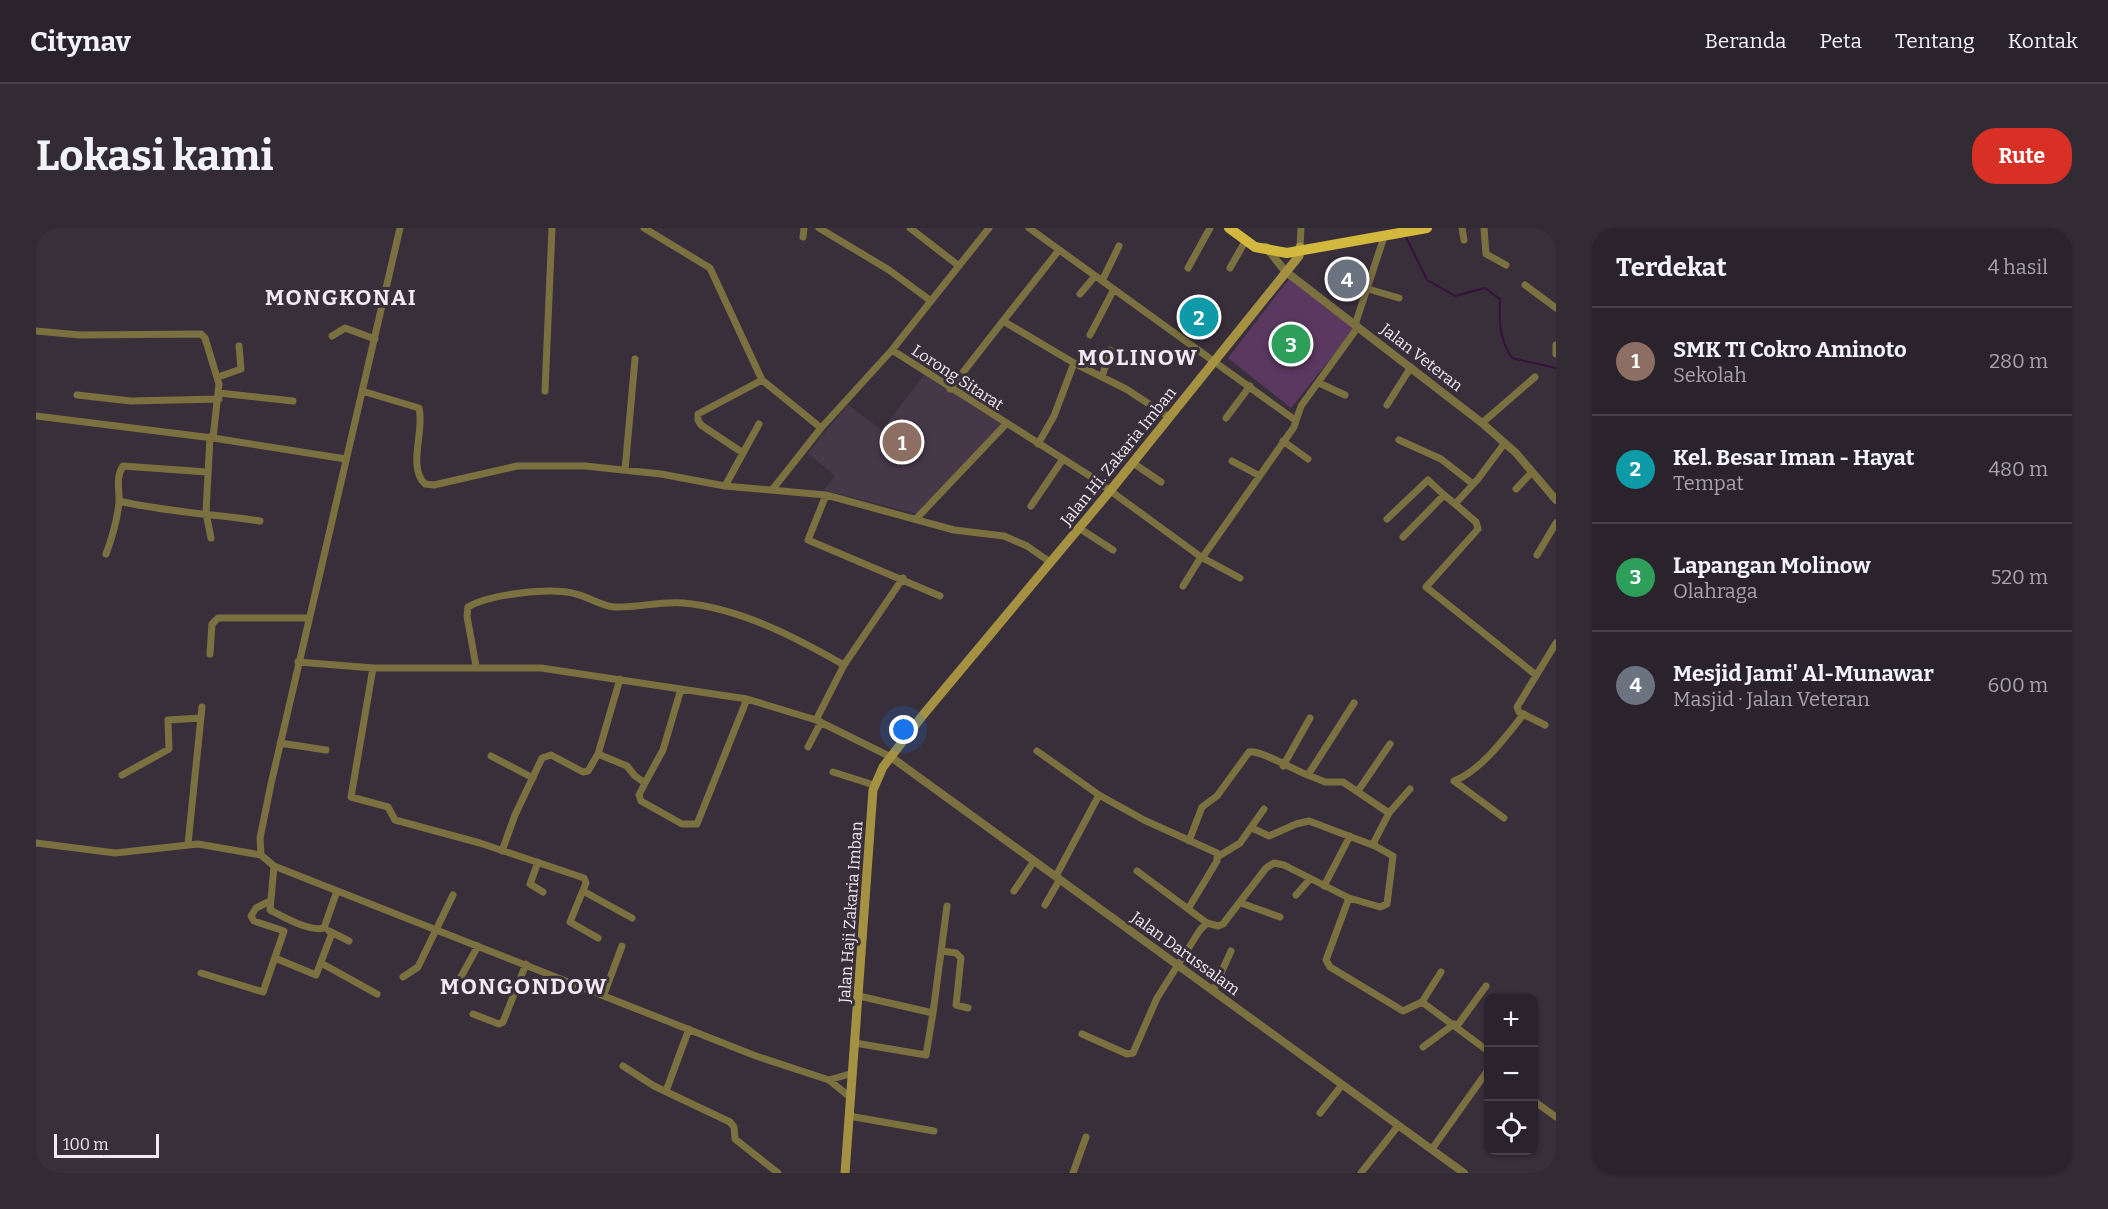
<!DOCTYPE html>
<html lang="id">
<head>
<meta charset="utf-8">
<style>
	body { margin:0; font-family:Bitter,serif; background:#332b34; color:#f1f3f6 }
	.controls { position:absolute; right:18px; bottom:18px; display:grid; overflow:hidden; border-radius:12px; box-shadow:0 2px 4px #0004 }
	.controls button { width:54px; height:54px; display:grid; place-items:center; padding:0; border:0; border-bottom:2px solid #474048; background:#2b232c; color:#f1f3f6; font:30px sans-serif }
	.scale { position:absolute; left:18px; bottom:15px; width:105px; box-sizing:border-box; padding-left:6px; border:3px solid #f1eaf2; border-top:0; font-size:16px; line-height:21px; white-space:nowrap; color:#f1eaf2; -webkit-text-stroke:4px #392f3b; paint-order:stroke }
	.you { position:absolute; left:868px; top:502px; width:21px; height:21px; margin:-15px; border:4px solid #fff; border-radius:50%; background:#1a73e8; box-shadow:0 0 0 9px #1a73e833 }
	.badge { display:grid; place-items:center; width:39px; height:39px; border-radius:50%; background:#d93025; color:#fff; font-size:20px; font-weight:700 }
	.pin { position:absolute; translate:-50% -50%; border:3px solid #fff; box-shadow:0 2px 6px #0006 }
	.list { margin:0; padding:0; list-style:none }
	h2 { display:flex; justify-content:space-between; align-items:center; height:78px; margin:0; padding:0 24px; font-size:26px }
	h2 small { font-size:20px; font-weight:400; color:#a6a4a9 }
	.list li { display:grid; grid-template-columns:39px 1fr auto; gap:18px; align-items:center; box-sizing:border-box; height:108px; padding:0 24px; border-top:2px solid #474048 }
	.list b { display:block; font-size:22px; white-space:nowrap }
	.list p { margin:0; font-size:20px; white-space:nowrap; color:#a6a4a9 }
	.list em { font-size:20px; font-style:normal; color:#a6a4a9 }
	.icon { flex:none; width:33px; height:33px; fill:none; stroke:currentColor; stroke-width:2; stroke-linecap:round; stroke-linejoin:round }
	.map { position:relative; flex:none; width:1520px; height:945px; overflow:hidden; border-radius:24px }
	header { display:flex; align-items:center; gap:36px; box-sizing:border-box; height:84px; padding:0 30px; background:#2b232c; border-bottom:2px solid #474048 }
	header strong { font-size:28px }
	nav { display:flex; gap:33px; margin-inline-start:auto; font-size:21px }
	.intro { display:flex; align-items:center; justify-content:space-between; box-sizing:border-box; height:144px; padding:0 36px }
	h1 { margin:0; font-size:42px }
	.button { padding:15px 27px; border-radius:24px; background:#d93025; color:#fff; font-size:21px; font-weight:700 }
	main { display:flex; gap:36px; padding:0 36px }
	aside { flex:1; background:#2b232c; border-radius:24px; box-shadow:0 2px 4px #0004 }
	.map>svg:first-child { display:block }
	.built { fill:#463848 }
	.park { fill:#5b3860 }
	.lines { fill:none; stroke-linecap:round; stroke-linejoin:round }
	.stream { stroke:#38103d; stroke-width:2 }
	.minor { stroke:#7b7040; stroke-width:7 }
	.tertiary { stroke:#7b7040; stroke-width:8 }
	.secondary { stroke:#a49242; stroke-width:9 }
	.trunk { stroke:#d2b83c; stroke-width:10 }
	.labels { text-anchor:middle; stroke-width:6; stroke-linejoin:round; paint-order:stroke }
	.street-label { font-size:16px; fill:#f1eaf2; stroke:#392f3b }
	.district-label { font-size:22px; font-weight:bold; letter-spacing:1.5px; fill:#f1eaf2; stroke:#392f3b }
</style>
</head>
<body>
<header>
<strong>Citynav</strong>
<nav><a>Beranda</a><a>Peta</a><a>Tentang</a><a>Kontak</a></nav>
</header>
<div class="intro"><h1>Lokasi kami</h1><a class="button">Rute</a></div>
<main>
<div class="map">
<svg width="1520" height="945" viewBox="0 0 1520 945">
	<rect width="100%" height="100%" fill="#392f3b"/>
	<!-- built -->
	<path class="built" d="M888,147L968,197L881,286L788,262L799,248L772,225L812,177L846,202Z"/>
	<!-- park -->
	<path class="park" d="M1253,51L1318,101L1255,180L1192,130Z"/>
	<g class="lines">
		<!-- stream -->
		<path class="stream" d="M1369,7L1391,52L1419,68L1449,60L1464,71C1463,95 1463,110 1476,130L1520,140"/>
		<!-- minor -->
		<path class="minor" d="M364,0L235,556L224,610L225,627L238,638L720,828L793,852L815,870
			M608,0L674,40L726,152L785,200
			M783,0L853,42L895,73
			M874,0L923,38
			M953,0L856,122L1054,248L1165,329L1204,350
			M993,0L1259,192
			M1426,0L1428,12
			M1448,0L1450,26L1470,37
			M767,9L768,0
			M1264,19L1265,0
			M1023,22L967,93L1038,135L1090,161L1133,189
			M1152,40L1174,0
			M1194,40L1210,12
			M1066,53L1083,18
			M1489,57L1520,80
			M1332,61L1363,70
			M1044,66L1059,48
			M1319,97L1348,9
			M0,103L44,107L165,106L169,110L183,156L177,210L310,231
			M1054,107L1078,61
			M296,108L309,100L339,111
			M1520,117V126
			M182,149L205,141L203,118
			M1066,149L1074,122
			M1283,155L1309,167
			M914,161L967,93
			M326,163L383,180C389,202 371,239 389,256L398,257L481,238H549L625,246L689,258L790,267L918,302L968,308L991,318L1014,334
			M509,163L516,0
			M183,165L257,173
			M41,167L95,173L183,171
			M1351,177L1375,139
			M0,188L177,210
			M1190,190L1214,158
			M1446,195L1499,149
			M174,209L170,285L175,310
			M1363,212L1405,231L1437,256
			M1247,213L1272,231
			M1002,216L1018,188L1038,135
			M707,225L665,197L662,192V186L726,152
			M1196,233L1222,247
			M1097,235L1125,254
			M589,242L599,131
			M689,258L723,196
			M1480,261L1496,244
			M736,262L785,200L856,122
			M790,267L772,312L904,368
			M83,273C129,284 177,286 224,293
			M1419,276L1440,294L1442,301L1390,359L1500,447
			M995,278L1027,231
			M880,291L970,196
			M1351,291L1392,252L1408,267
			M1043,300L1077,322
			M1367,309L1408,267L1419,276L1442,251L1468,216
			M70,326C76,310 81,293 83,275C84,263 79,250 87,238L171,244
			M1501,327L1520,295
			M1166,330L1258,199L1265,178L1322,99
			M1147,358L1165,329
			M174,426L176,396L182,390H272
			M262,434L337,440H505L711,471L780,492L855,529
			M808,437L867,350
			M440,438L431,388L432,379C454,366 516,359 540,366C553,369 565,378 579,379C601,380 624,373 647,375C704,380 759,409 808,437L780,492
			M337,440L315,569L352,579L359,592L444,615L548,650L550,655L534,694L562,710
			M1318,475L1272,547L1289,554H1307L1353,585
			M1509,497L1483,484L1481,479L1520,415
			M244,515L290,522
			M772,519L785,494
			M1001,523L1063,567
			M562,526L591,538L599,548L609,555L603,567L605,573L646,596H661L711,471
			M455,528L497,550
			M1247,538L1274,490
			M797,544L838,557
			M86,547L133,521L132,492L165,490
			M1418,553C1446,542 1469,509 1488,486
			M1418,553L1468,590
			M609,555L627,522L645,461
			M1322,563L1354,516
			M1216,600L1233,608L1260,596L1273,593L1339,618
			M1153,613L1166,579L1181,568L1213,524C1225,522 1258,542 1272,547
			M0,615L79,625L162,616L225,627
			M152,616L166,479
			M466,623L479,587L506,530L515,527L547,544L552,543L562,526L584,451
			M1183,628L1204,615L1228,581
			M502,634L494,656L507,664
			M238,638L234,682C248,689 273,704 288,700L301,663
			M1101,643L1171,695
			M1020,648L1063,567L1108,592L1181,625V633L1152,681
			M1288,658L1314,608
			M547,663L596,690
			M978,663L998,633
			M1260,667L1274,651
			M1313,670L1344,679L1351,676L1357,628L1339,618L1338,614L1353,585L1374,561
			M1205,675L1244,689
			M1009,677L1024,651
			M293,703L313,713
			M906,723L920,725L925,730L920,777L932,780
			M239,730L280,747L296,705
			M285,735L341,766
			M165,745L227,764L248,703L218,693L215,688L220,680L234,673
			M367,749L382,739L417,667
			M421,756L442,718
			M1177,763L1195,723
			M568,766L586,718
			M823,768L897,785L911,678
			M1386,774L1405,744
			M437,786L463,796L467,794L490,736
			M1421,798L1450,758
			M1046,806L1091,826L1097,825L1121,770L1164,702L1171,695L1182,698L1187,696L1230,640L1238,635L1248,637L1313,670L1290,732L1294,739L1367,783L1386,774L1452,823
			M819,815L890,827L897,785
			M1387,819L1418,796
			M587,838L618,858L694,894L698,899L699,911L742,945
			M793,852L817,845
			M630,863L653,801
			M1498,873L1520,889
			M1284,885L1306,857
			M813,888L898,903
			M1396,921L1452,842
			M1037,945L1050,909
			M1325,945L1362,898"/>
		<!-- tertiary -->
		<path class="tertiary" d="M1230,19L1249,43L1446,195L1480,225L1520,272
			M855,529L1428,945"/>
		<!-- secondary -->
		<path class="secondary" d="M809,945L837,562L847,539L887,487L1074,263L1263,28L1264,19"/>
		<!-- trunk -->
		<path class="trunk" d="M1193,0L1219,19L1251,25L1391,0"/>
	</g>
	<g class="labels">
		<!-- street labels -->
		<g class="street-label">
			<text transform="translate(1386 129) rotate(38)" y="6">Jalan Veteran</text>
			<text transform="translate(922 149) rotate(33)" y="6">Lorong Sitarat</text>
			<text transform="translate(1082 228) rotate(-51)" y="6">Jalan Hi. Zakaria Imban</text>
			<text transform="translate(814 684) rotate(-86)" y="6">Jalan Haji Zakaria Imban</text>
			<text transform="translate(1150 725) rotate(36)" y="6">Jalan Darussalam</text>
		</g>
		<!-- district labels -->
		<g class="district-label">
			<text x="305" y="77">MONGKONAI</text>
			<text x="1102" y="137">MOLINOW</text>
			<text x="488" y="766">MONGONDOW</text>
		</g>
	</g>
</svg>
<div class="controls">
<button>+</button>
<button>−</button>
<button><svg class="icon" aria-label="locate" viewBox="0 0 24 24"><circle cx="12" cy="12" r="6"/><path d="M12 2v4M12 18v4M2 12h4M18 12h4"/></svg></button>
</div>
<div class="scale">100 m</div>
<div class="you"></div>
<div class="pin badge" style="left:866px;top:214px;background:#8d6e63">1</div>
<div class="pin badge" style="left:1163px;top:89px;background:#0f9aa8">2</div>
<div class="pin badge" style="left:1255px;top:116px;background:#2e9e5b">3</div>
<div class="pin badge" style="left:1311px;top:51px;background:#6b7280">4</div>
</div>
<aside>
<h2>Terdekat<small>4 hasil</small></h2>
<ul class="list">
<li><span class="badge" style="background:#8d6e63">1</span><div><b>SMK TI Cokro Aminoto</b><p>Sekolah</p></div><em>280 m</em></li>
<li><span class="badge" style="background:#0f9aa8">2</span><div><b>Kel. Besar Iman - Hayat</b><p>Tempat</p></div><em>480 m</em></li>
<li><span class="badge" style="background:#2e9e5b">3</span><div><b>Lapangan Molinow</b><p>Olahraga</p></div><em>520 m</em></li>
<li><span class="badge" style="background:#6b7280">4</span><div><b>Mesjid Jami' Al-Munawar</b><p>Masjid · Jalan Veteran</p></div><em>600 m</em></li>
</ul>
</aside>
</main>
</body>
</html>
